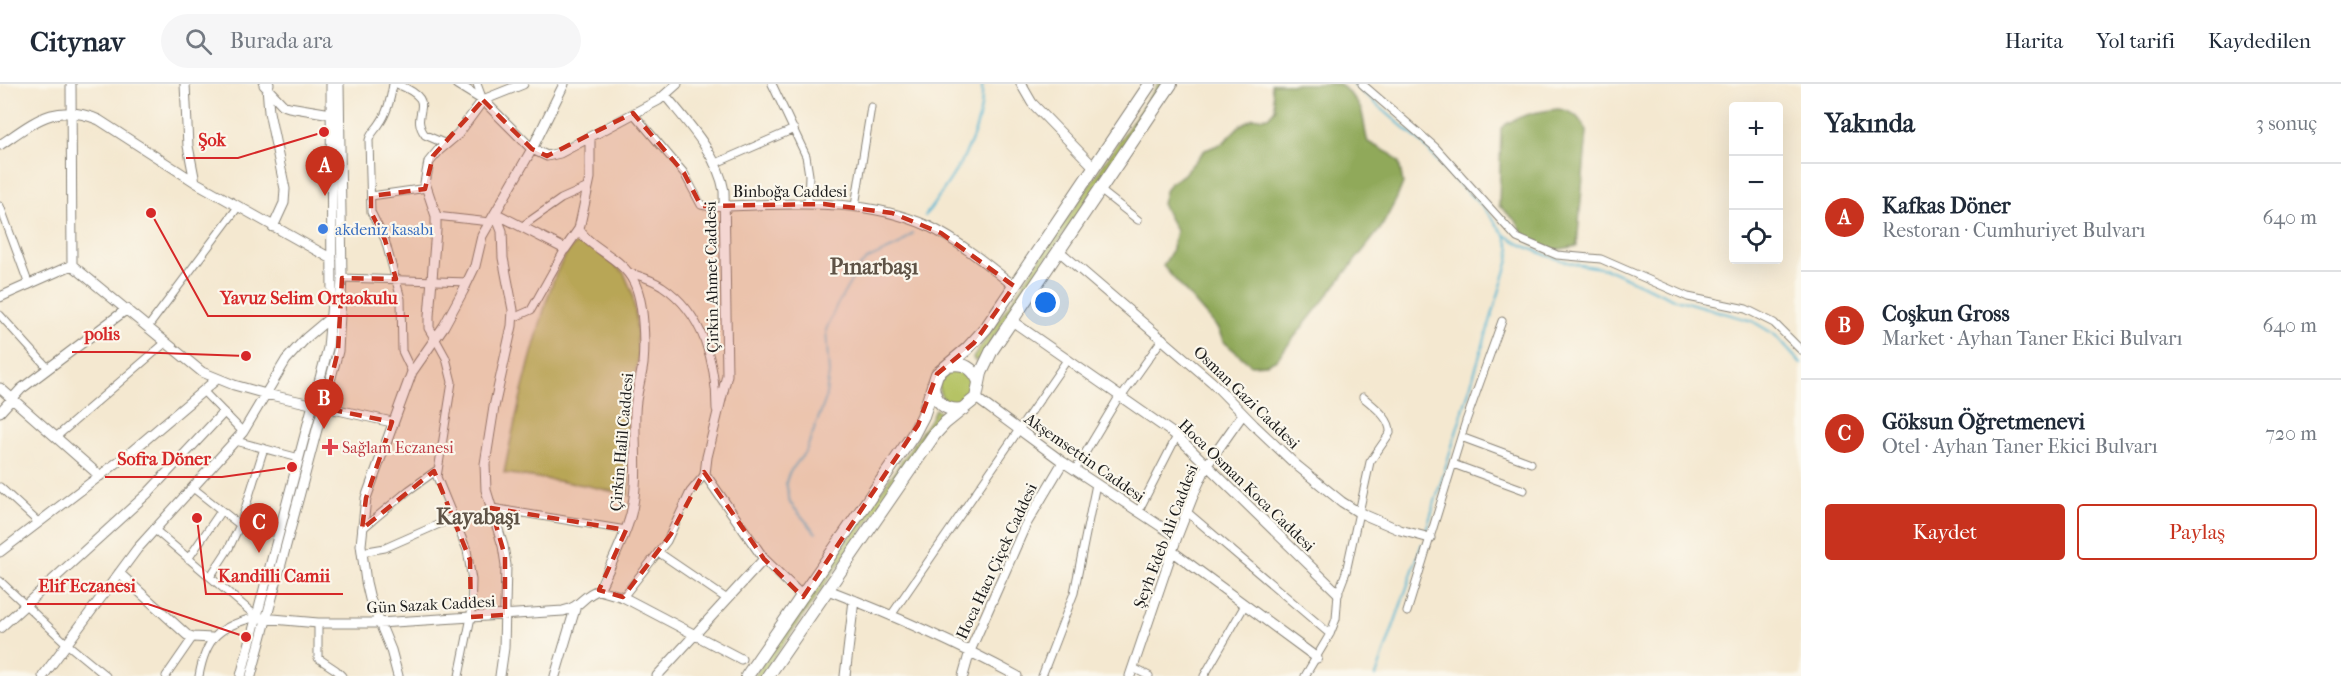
<!DOCTYPE html>
<html lang="tr">
<head>
<meta charset="utf-8">
<style>
	body { margin:0; font-family:"IM FELL French Canon",serif; background:#f6f6f7; color:#1f2937 }
	.controls { position:absolute; right:18px; top:18px; display:grid; overflow:hidden; border-radius:6px; box-shadow:0 6px 24px #0002 }
	.controls button { width:54px; height:54px; display:grid; place-items:center; padding:0; border:0; border-bottom:2px solid #e0e1e3; background:#fff; color:#1f2937; font:30px sans-serif }
	.you { position:absolute; left:1046px; top:219px; width:21px; height:21px; margin:-15px; border:4px solid #fff; border-radius:50%; background:#1a73e8; box-shadow:0 0 0 9px #1a73e833 }
	.badge { display:grid; place-items:center; width:39px; height:39px; border-radius:50%; background:#c8321e; color:#fff; font-size:20px; font-weight:700 }
	.pin { position:absolute; translate:-50% -50px; filter:drop-shadow(0 2px 3px #0008) }
	.pin::after { content:''; position:absolute; top:32px; width:21px; height:18px; background:inherit; clip-path:polygon(0 0,100% 0,50% 100%) }
	.list { margin:0; padding:0; list-style:none }
	h2 { display:flex; justify-content:space-between; align-items:center; height:78px; margin:0; padding:0 24px; font-size:26px }
	h2 small { font-size:20px; font-weight:400; color:#747a83 }
	.list li { display:grid; grid-template-columns:39px 1fr auto; gap:18px; align-items:center; box-sizing:border-box; height:108px; padding:0 24px; border-top:2px solid #e0e1e3 }
	.list b { display:block; font-size:22px; white-space:nowrap }
	.list p { margin:0; font-size:20px; white-space:nowrap; color:#747a83 }
	.list em { font-size:20px; font-style:normal; color:#747a83 }
	.actions { display:flex; gap:12px; padding:18px 24px }
	.actions a { flex:1; padding:14px 0; border:2px solid #c8321e; border-radius:6px; text-align:center; font-size:21px; color:#c8321e }
	.actions .main { background:#c8321e; color:#fff }
	.icon { flex:none; width:33px; height:33px; fill:none; stroke:currentColor; stroke-width:2; stroke-linecap:round; stroke-linejoin:round }
	.map { position:relative; flex:none; width:1801px; height:592px; overflow:hidden }
	header { display:flex; align-items:center; gap:36px; box-sizing:border-box; height:84px; padding:0 30px; background:#fff; border-bottom:2px solid #e0e1e3 }
	header strong { font-size:28px }
	nav { display:flex; gap:33px; margin-inline-start:auto; font-size:21px }
	.search { width:420px; height:54px; background:#f6f6f7; display:flex; align-items:center; gap:15px; box-sizing:border-box; padding:0 21px; border-radius:33px; color:#747a83; font-size:22px }
	main { display:flex }
	aside { flex:1; background:#fff }
	.map>svg:first-child { display:block }
	.green { fill:#b5c365; stroke:#687040; stroke-width:1.5 }
	.forest { fill:#90a95a; stroke:#56623b; stroke-width:1.5 }
	.lines { fill:none; stroke-linecap:round; stroke-linejoin:round }
	.stream { stroke:#55b5d3; stroke-width:2 }
	.street-casing { stroke:#888276; stroke-width:9 }
	.secondary-casing { stroke:#888276; stroke-width:11 }
	.highway-casing { stroke:#888276; stroke-width:14 }
	.street { stroke:#fff; stroke-width:7 }
	.secondary { stroke:#fff; stroke-width:9 }
	.highway { stroke:#fff; stroke-width:12 }
	.marked { fill:#c8321e; fill-opacity:0.2; stroke:#c8321e; stroke-width:4.5; stroke-dasharray:12 8; stroke-linejoin:round }
	.shop-dot { fill:#3f7fe0; stroke:#fbf7ec; stroke-width:2 }
	.health-dot { fill:#e0444e; stroke:#fbf7ec; stroke-width:2 }
	.labels { text-anchor:middle; stroke-width:4.5; stroke-linejoin:round; paint-order:stroke }
	.street-label { font-size:16px; fill:#1c1c1c; stroke:#fbf7ec }
	.shop-label { font-size:16px; fill:#366cbe; stroke:#fbf7ec; text-anchor:start }
	.health-label { font-size:16px; fill:#be3a42; stroke:#fbf7ec; text-anchor:start }
	.district-label { font-size:22px; font-weight:bold; fill:#5e5346; stroke:#fbf7ec }
	.leader { fill:none; stroke:#d62828; stroke-width:2 }
	.callout-dot { fill:#d62828; stroke:#fbf7ec; stroke-width:2 }
	.callout-label { font-size:18px; text-anchor:middle; font-weight:bold; fill:#d62828; stroke:#fbf7ec; stroke-width:4.5; stroke-linejoin:round; paint-order:stroke }
</style>
</head>
<body>
<header>
<strong>Citynav</strong>
<div class="search"><svg class="icon" aria-label="search" viewBox="0 0 24 24"><circle cx="10" cy="10" r="6"/><path d="M15 15l6 6"/></svg>Burada ara</div>
<nav><a>Harita</a><a>Yol tarifi</a><a>Kaydedilen</a></nav>
</header>
<main>
<div class="map">
<svg width="1801" height="592" viewBox="0 0 1801 592">
	<rect width="100%" height="100%" fill="#fbf7ec"/>
	<filter id="ink" filterUnits="userSpaceOnUse"><feTurbulence type="fractalNoise" baseFrequency=".0167" numOctaves="2"/><feDisplacementMap in="SourceGraphic" scale="12" xChannelSelector="R" yChannelSelector="G"/><feConvolveMatrix kernelMatrix="1 2 1 2 8 2 1 2 1" color-interpolation-filters="sRGB"/></filter>
	<filter id="wash" filterUnits="userSpaceOnUse"><feTurbulence type="fractalNoise" baseFrequency=".008" numOctaves="4" result="noise"/><feDisplacementMap in="SourceGraphic" scale="24" xChannelSelector="R" yChannelSelector="G"/><feGaussianBlur stdDeviation="1.35" result="paint"/><feColorMatrix in="noise" values="0 0 0 0 0 0 0 0 0 0 0 0 0 0 0 0 0 1.4 0 .05"/><feComposite in="paint" operator="in"/></filter>
	<g filter="url(#wash)">
		<rect width="100%" height="100%" fill="#f4e8d0"/>
		<!-- green -->
		<path class="green" d="M1158,0H1165L979,275L975,277L973,274Z
			M575,160H585L593,163L624,189L632,208L636,234L638,276L628,325V411L584,401L504,389C514,338 526,289 540,240C547,216 556,177 575,160Z
			M939 303a17 17 0 1 1 34 0a17 17 0 1 1-34 0Z
			M935,325L943,331L761,592H754L930,336Z"/>
		<!-- forest -->
		<path class="forest" d="M1271,0H1340C1349,9 1361,19 1363,33C1365,42 1365,49 1368,58L1391,70L1399,78L1403,99L1397,114L1381,144L1277,275L1267,280L1251,281L1223,257L1218,245L1163,182L1171,168L1176,147L1162,120L1165,107L1170,99L1183,91L1205,66L1223,59L1239,42L1253,34L1268,33L1275,25Z
			M1558,25C1574,27 1579,33 1587,47L1577,162L1550,167L1526,155L1517,138L1499,122L1501,44C1517,31 1538,27 1558,25Z"/>
		<g class="lines">
			<!-- stream -->
			<path class="stream" d="M1353,0L1424,61L1451,93L1484,124L1504,150L1520,160L1548,172L1574,180L1607,185L1672,214L1752,237L1774,250L1801,280
				M925,132C953,93 985,50 982,0
				M1426,447L1509,176L1510,165L1505,151
				M816,449L790,419L786,398L789,389L806,367L825,317L829,289L826,246L836,223L859,183L868,175L899,161L913,149
				M1376,592L1422,460"/>
		</g>
	</g>
	<g filter="url(#ink)">
		<g class="lines">
			<defs>
				<path id="street" d="M393,0C391,13 388,28 380,39C376,46 371,48 369,56L371,128L385,156L401,215L402,267L412,288
					M397,0C443,19 407,27 425,51L446,60
					M477,0L483,16
					M772,0L806,72L809,91L808,120
					M1362,0L1436,64L1517,154L1557,171L1601,175L1688,213L1746,225L1774,239L1801,266
					M633,29L684,89L701,121L711,123L725,122
					M714,80L794,45
					M1100,106L1138,136
					M371,112L427,104
					M0,122L29,201
					M855,122L871,23
					M436,132L490,138
					M521,143L561,115L588,103
					M628,188C639,192 652,195 662,202C703,229 716,279 716,325
					M342,194L468,198
					M0,231L48,284
					M513,234L531,226L565,165
					M148,243L238,123
					M435,254L446,274L452,298L437,393L467,466L472,496L471,533L459,592
					M203,307L243,348
					M1122,312L1163,254
					M56,353L165,259
					M1461,353L1531,379
					M236,357L299,374
					M1453,380L1524,406
					M1075,386L1120,311
					M0,403L38,438
					M193,404L240,441
					M492,424L626,446
					M1138,428L1177,352
					M1187,428L1330,550
					M154,445L257,533
					M362,445L409,406L437,386
					M362,468L385,464L453,434
					M658,468L727,515
					M188,475L221,427
					M210,493L229,464L240,441L264,364
					M0,497L67,560L106,592
					M623,513L667,457L690,408L705,390
					M1407,528L1466,337L1502,237
					M892,530L1067,276
					M318,539V574L336,586L342,592
					M1133,584L1149,592
					M166,592L193,553
					M199,592C206,553 219,542 257,533
					M1042,592L1074,509L1096,400
					M1204,592L1245,521
					M1305,592L1330,550L1336,535L1338,509L1346,488L1370,378L1390,349C1391,334 1373,322 1363,313"/>
				<path id="secondary" d="M71,0L72,181L202,288L234,301L266,310L392,338
					M185,0L188,62L195,98L332,175
					M269,0L267,3L269,28L285,105L284,119L273,143
					M457,0L483,16L532,65L547,72L560,69L659,16L677,0
					M1021,0L1032,19L1094,83
					M264,1L283,21L289,23L331,30
					M665,11C688,39 718,71 724,107L727,291L707,373L705,390L764,475L803,513
					M590,53V94L579,145C589,164 622,173 634,198C644,217 645,259 643,280C641,296 635,312 635,329C634,363 639,397 631,430C624,457 610,481 599,506
					M0,61C34,38 56,17 99,36L195,98
					M725,122C792,120 864,113 928,142C959,157 987,180 1014,202
					M1059,167L1212,298L1254,341L1295,380L1342,418L1358,428L1400,446L1430,454
					M0,213L72,181
					M1012,237L1177,352L1338,509
					M435,254L429,244V232L436,146V132L425,99L429,78L439,66L458,50L483,16L523,0
					M0,304L100,392
					M976,314L1063,378L1177,453
					M0,328L21,305L127,225
					M1172,467L1317,574
					M0,468L131,368L217,295
					M119,489L187,551L193,553L212,554
					M599,506L623,513L741,575
					M828,506C893,531 956,559 1017,592
					M262,534L318,539H379L563,527C582,523 582,511 599,506
					M0,544L147,410L223,329
					M43,592L137,465L243,348L286,276L306,254L331,233
					M241,592L328,264L332,218L331,0
					M251,592L338,267L342,194L339,0
					M398,592L391,566L370,515L366,498L361,461L366,414L412,288L444,242L463,207L475,182L482,152L532,65L564,0
					M500,592L504,564L506,481L503,462L486,406L485,380L494,323L512,242L513,226L503,174L502,147L495,129L565,165L579,145
					M555,592L575,525
					M657,592L764,475
					M845,592L854,516
					M963,592L970,567L1025,442L1063,378
					M1130,592L1177,453L1195,407L1207,381L1243,330"/>
				<path id="highway" d="M949,281C963,278 974,284 979,298
					M933,301C934,318 946,328 963,325
					M747,592L913,351L923,332L937,290L967,265L986,244L1150,0
					M768,592L934,351L945,339L976,314L981,289L992,266L1171,0"/>
			</defs>
			<!-- street casing -->
			<use href="#street" class="street-casing"/>
			<!-- secondary casing -->
			<use href="#secondary" class="secondary-casing"/>
			<!-- highway casing -->
			<use href="#highway" class="highway-casing"/>
			<!-- street -->
			<use href="#street" class="street"/>
			<!-- secondary -->
			<use href="#secondary" class="secondary"/>
			<!-- highway -->
			<use href="#highway" class="highway"/>
		</g>
	</g>
	<!-- marked area -->
	<path class="marked" d="M483,16L532,65L547,72L633,29L684,89L701,122L824,120L892,129L941,149L1014,202L974,259L937,290L918,341L803,513L764,475L704,388L671,450L623,513L599,506L626,446L491,424L505,472V531L471,533L470,476L434,387L362,445L366,414L392,338L324,324L338,267L342,194L396,195L385,156L371,128V112L425,105L433,72Z"/>
	<!-- markers -->
	<circle class="shop-dot" cx="323" cy="145" r="6"/>
	<path class="health-dot" d="M327 354h6v6h6v6h-6v6h-6v-6h-6v-6h6z"/>
	<g class="labels">
		<!-- street labels -->
		<g class="street-label">
			<text x="790" y="113">Binboğa Caddesi</text>
			<text transform="translate(711 193) rotate(-91)" y="6">Çirkin Ahmet Caddesi</text>
			<text transform="translate(1247 313) rotate(44)" y="6">Osman Gazi Caddesi</text>
			<text transform="translate(621 358) rotate(-85)" y="6">Çirkin Halil Caddesi</text>
			<text transform="translate(1085 373) rotate(35)" y="6">Akşemsettin Caddesi</text>
			<text transform="translate(1247 401) rotate(44)" y="6">Hoca Osman Koca Caddesi</text>
			<text transform="translate(1165 452) rotate(-69)" y="6">Şeyh Edeb Ali Caddesi</text>
			<text transform="translate(996 477) rotate(-65)" y="6">Hoca Hacı Çiçek Caddesi</text>
			<text transform="translate(431 520) rotate(-3)" y="6">Gün Sazak Caddesi</text>
		</g>
		<!-- shop labels -->
		<g class="shop-label">
			<text x="335" y="151">akdeniz kasabı</text>
		</g>
		<!-- health labels -->
		<g class="health-label">
			<text x="342" y="369">Sağlam Eczanesi</text>
		</g>
		<!-- district labels -->
		<g class="district-label">
			<text x="874" y="190">Pınarbaşı</text>
			<text x="478" y="440">Kayabaşı</text>
		</g>
	</g>
	<!-- callouts -->
	<path class="leader" d="M324 48L238 74H186M151 129L208 232H409M246 272L132 268H72M292 383L222 393H105M197 434L206 510H343M246 553L148 520H27"/>
	<g class="callout-dot">
		<circle cx="324" cy="48" r="6"/>
		<circle cx="151" cy="129" r="6"/>
		<circle cx="246" cy="272" r="6"/>
		<circle cx="292" cy="383" r="6"/>
		<circle cx="197" cy="434" r="6"/>
		<circle cx="246" cy="553" r="6"/>
	</g>
	<g class="callout-label">
		<text x="212" y="62">Şok</text>
		<text x="309" y="220">Yavuz Selim Ortaokulu</text>
		<text x="102" y="256">polis</text>
		<text x="164" y="381">Sofra Döner</text>
		<text x="274" y="498">Kandilli Camii</text>
		<text x="87" y="508">Elif Eczanesi</text>
	</g>
</svg>
<div class="controls">
<button>+</button>
<button>−</button>
<button><svg class="icon" aria-label="locate" viewBox="0 0 24 24"><circle cx="12" cy="12" r="6"/><path d="M12 2v4M12 18v4M2 12h4M18 12h4"/></svg></button>
</div>
<div class="you"></div>
<div class="pin badge" style="left:325px;top:112px">A</div>
<div class="pin badge" style="left:324px;top:345px">B</div>
<div class="pin badge" style="left:259px;top:469px">C</div>
</div>
<aside>
<h2>Yakında<small>3 sonuç</small></h2>
<ul class="list">
<li><span class="badge">A</span><div><b>Kafkas Döner</b><p>Restoran · Cumhuriyet Bulvarı</p></div><em>640 m</em></li>
<li><span class="badge">B</span><div><b>Coşkun Gross</b><p>Market · Ayhan Taner Ekici Bulvarı</p></div><em>640 m</em></li>
<li><span class="badge">C</span><div><b>Göksun Öğretmenevi</b><p>Otel · Ayhan Taner Ekici Bulvarı</p></div><em>720 m</em></li>
</ul>
<div class="actions"><a class="main">Kaydet</a><a>Paylaş</a></div>
</aside>
</main>
</body>
</html>
